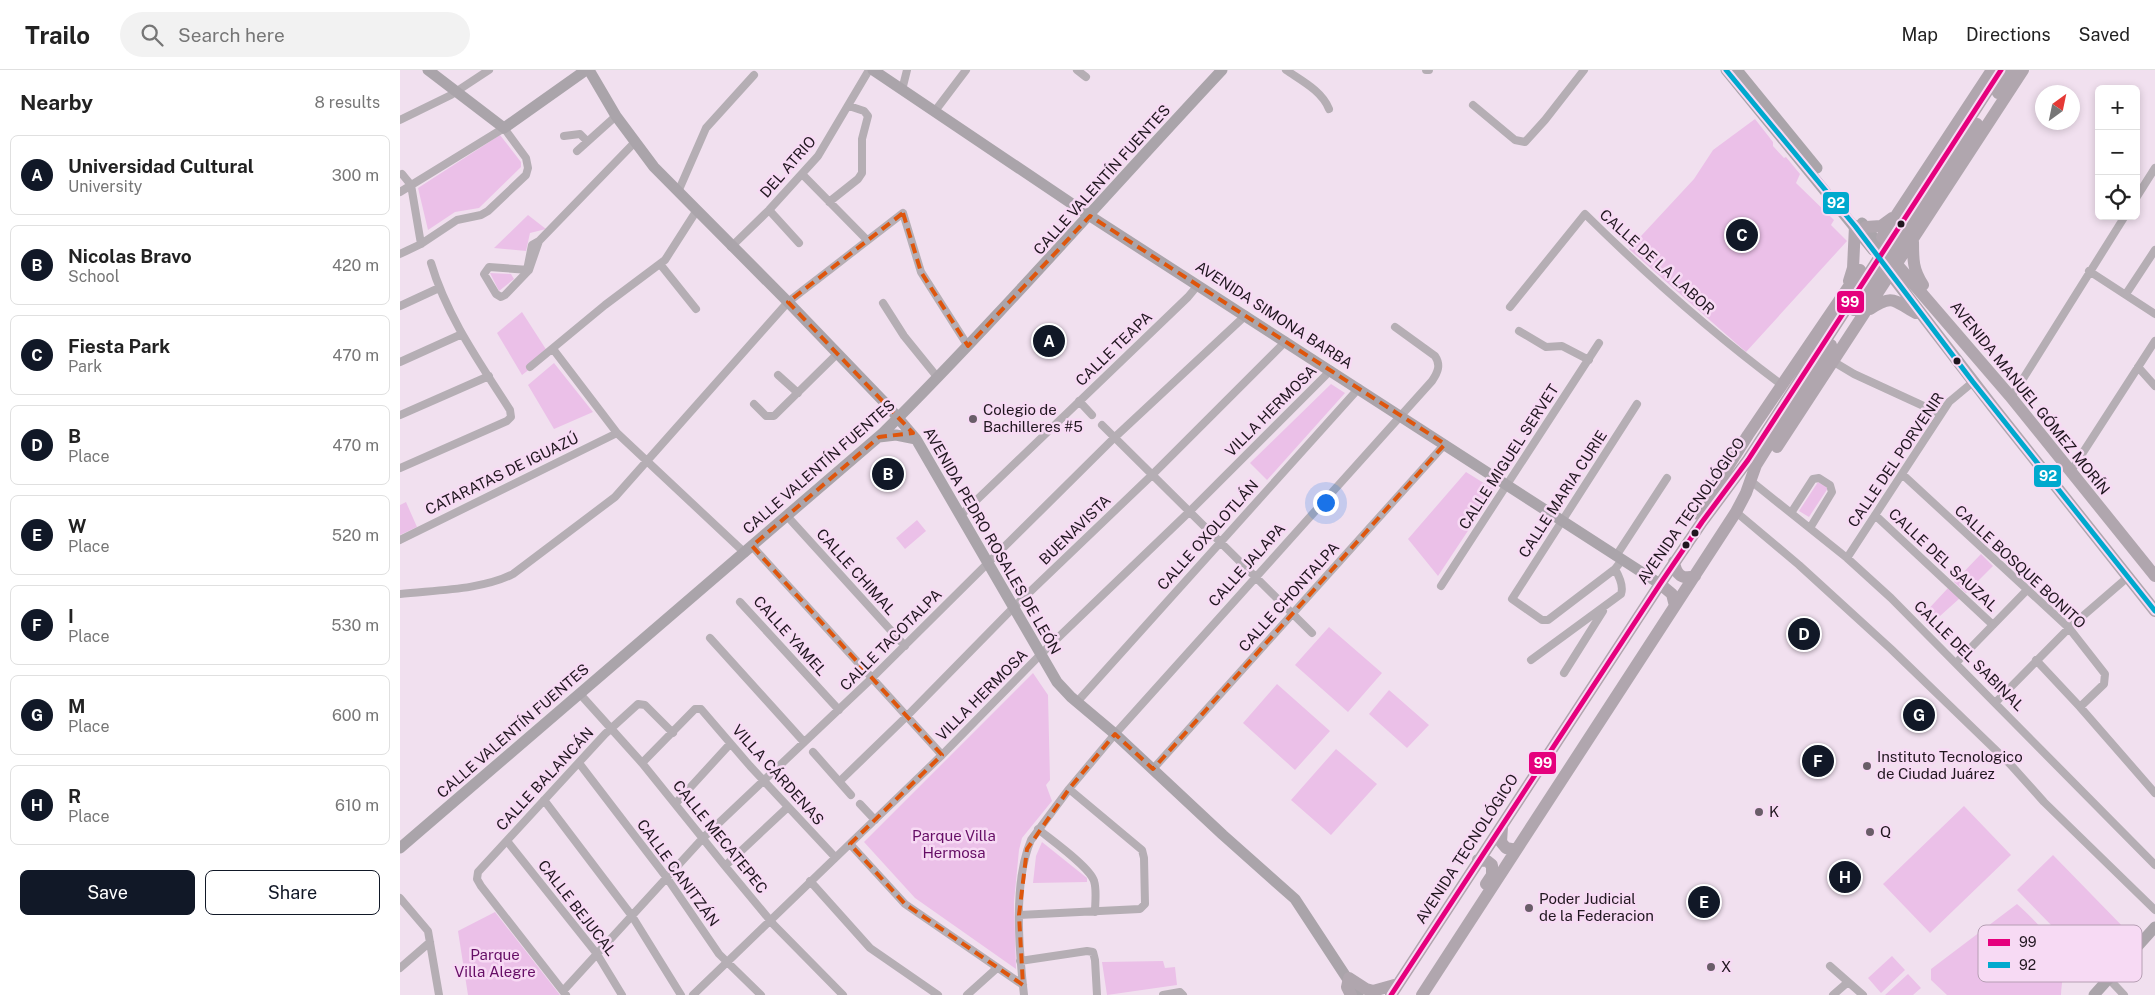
<!DOCTYPE html>
<html lang="en">
<head>
<meta charset="utf-8">
<style>
	body { margin:0; font-family:"Public Sans",sans-serif; background:#f2f2f2; color:#222 }
	.controls { position:absolute; right:15px; top:15px; display:grid; overflow:hidden; border-radius:8px; box-shadow:0 2px 8px #0003 }
	.controls button { width:45px; height:45px; display:grid; place-items:center; padding:0; border:0; border-bottom:1px solid #e0e0e0; background:#fff; color:#222; font:25px sans-serif }
	.compass { position:absolute; left:1635px; top:15px; width:45px; height:45px; border-radius:50%; background:#fff; box-shadow:0 2px 8px #0003; rotate:33deg }
	.you { position:absolute; left:925px; top:432px; width:18px; height:18px; margin:-12px; border:4px solid #fff; border-radius:50%; background:#1a73e8; box-shadow:0 0 0 8px #1a73e833 }
	.badge { display:grid; place-items:center; width:32px; height:32px; border-radius:50%; background:#111827; color:#fff; font-size:16px; font-weight:700 }
	.pin { position:absolute; translate:-50% -50%; border:2px solid #fff; box-shadow:0 1px 5px #0006 }
	.list { margin:0; padding:0; list-style:none }
	h2 { display:flex; justify-content:space-between; align-items:center; height:65px; margin:0; padding:0 20px; font-size:21px }
	h2 small { font-size:16px; font-weight:400; color:#767676 }
	.list li { display:grid; grid-template-columns:32px 1fr auto; gap:15px; align-items:center; box-sizing:border-box; height:80px; margin:0 10px 10px; padding:0 10px; border:1px solid #e0e0e0; border-radius:8px }
	.list b { display:block; font-size:19px; white-space:nowrap }
	.list p { margin:0; font-size:16px; white-space:nowrap; color:#767676 }
	.list em { font-size:16px; font-style:normal; color:#767676 }
	.actions { display:flex; gap:10px; padding:15px 20px }
	.actions a { flex:1; padding:11px 0; border:1px solid #111827; border-radius:8px; text-align:center; font-size:18px; color:#111827 }
	.actions .main { background:#111827; color:#fff }
	.icon { flex:none; width:28px; height:28px; fill:none; stroke:currentColor; stroke-width:2; stroke-linecap:round; stroke-linejoin:round }
	.map { position:relative; flex:none; width:1755px; height:925px; overflow:hidden }
	header { display:flex; align-items:center; gap:30px; box-sizing:border-box; height:70px; padding:0 25px; background:#fff; border-bottom:1px solid #e0e0e0 }
	header strong { font-size:24px }
	nav { display:flex; gap:28px; margin-inline-start:auto; font-size:18px }
	.search { width:350px; height:45px; background:#f2f2f2; display:flex; align-items:center; gap:12px; box-sizing:border-box; padding:0 18px; border-radius:28px; color:#767676; font-size:19px }
	main { display:flex }
	aside { flex:1; background:#fff }
	.map>svg:first-child { display:block }
	.green { fill:#ebc0e8 }
	.lines { fill:none; stroke-linecap:round; stroke-linejoin:round }
	.street { stroke:#b5aeb4; stroke-width:8 }
	.secondary { stroke:#aaa4aa; stroke-width:11 }
	.primary { stroke:#b0a6ae; stroke-width:12 }
	.bus-1-casing { stroke:#f7daf4; stroke-width:9 }
	.bus-2-casing { stroke:#f7daf4; stroke-width:9 }
	.bus-1 { stroke:#e5007d; stroke-width:5 }
	.bus-2 { stroke:#00a9ce; stroke-width:5 }
	.marked { fill:none; stroke:#de560d; stroke-width:4; stroke-dasharray:10 6; stroke-linejoin:round }
	.bus-dot { fill:#20161f; stroke:#f7daf4; stroke-width:2 }
	.poi-dot { fill:#695d68; stroke:#f7daf4; stroke-width:2 }
	.labels { text-anchor:middle; stroke-width:5; stroke-linejoin:round; paint-order:stroke }
	.street-label { font-size:15px; fill:#20161f; stroke:#f7daf4 }
	.poi-label { font-size:15px; fill:#20161f; stroke:#f7daf4; text-anchor:start }
	.park-label { font-size:15px; fill:#650d65; stroke:#f7daf4 }
	.key { fill:#f7daf4; stroke:#b69fb4; stroke-width:1 }
	.key-label { font-size:14px; fill:#20161f }
	.line-badge { stroke:#f7daf4; stroke-width:2 }
	.badge-label { font-size:14px; text-anchor:middle; font-weight:bold; fill:#fff }
</style>
</head>
<body>
<header>
<strong>Trailo</strong>
<div class="search"><svg class="icon" aria-label="search" viewBox="0 0 24 24"><circle cx="10" cy="10" r="6"/><path d="M15 15l6 6"/></svg>Search here</div>
<nav><a>Map</a><a>Directions</a><a>Saved</a></nav>
</header>
<main>
<aside>
<h2>Nearby<small>8 results</small></h2>
<ul class="list">
<li><span class="badge">A</span><div><b>Universidad Cultural</b><p>University</p></div><em>300 m</em></li>
<li><span class="badge">B</span><div><b>Nicolas Bravo</b><p>School</p></div><em>420 m</em></li>
<li><span class="badge">C</span><div><b>Fiesta Park</b><p>Park</p></div><em>470 m</em></li>
<li><span class="badge">D</span><div><b>B</b><p>Place</p></div><em>470 m</em></li>
<li><span class="badge">E</span><div><b>W</b><p>Place</p></div><em>520 m</em></li>
<li><span class="badge">F</span><div><b>I</b><p>Place</p></div><em>530 m</em></li>
<li><span class="badge">G</span><div><b>M</b><p>Place</p></div><em>600 m</em></li>
<li><span class="badge">H</span><div><b>R</b><p>Place</p></div><em>610 m</em></li>
</ul>
<div class="actions"><a class="main">Save</a><a>Share</a></div>
</aside>
<div class="map">
<svg width="1755" height="925" viewBox="0 0 1755 925">
	<rect width="100%" height="100%" fill="#f1e0ef"/>
	<!-- green -->
	<path class="green" d="M1355,49L1373,72V76L1384,88L1386,87L1400,104L1396,113L1434,150L1431,155L1447,171L1346,282L1229,179L1294,109L1313,80Z
		M100,65L121,92V97L79,138L55,142L28,160L18,118Z
		M128,145L146,159L130,163L126,181L94,178Z
		M90,203L111,204L114,209L99,221Z
		M122,242L149,284L122,305L97,263Z
		M154,293L193,342L154,359L128,315Z
		M931,314L945,323L867,410L850,393Z
		M1066,402L1095,420L1038,506L1008,469Z
		M1418,412L1428,418L1409,447L1399,441Z
		M6,432L17,457L0,465V435Z
		M517,450L526,461L505,479L496,468Z
		M1581,484L1593,496L1566,523L1554,512Z
		M1548,518L1560,528L1530,555L1522,546Z
		M929,557L982,603L948,642L895,595Z
		M633,603L648,625L650,710L646,715L652,731L622,768L619,780L614,832L616,899L515,828L464,772Z
		M877,614L930,661L895,700L843,653Z
		M989,620L1029,655L1007,678L969,644Z
		M936,679L977,714L931,765L891,730Z
		M1564,736L1611,785L1530,863L1483,814Z
		M642,772L687,808V812L633,813L636,786Z
		M1653,785L1731,865L1696,901L1617,820Z
		M1617,834C1635,850 1657,872 1662,897C1664,905 1661,917 1661,925H1547L1531,910V899Z
		M95,842L160,925H68L58,861Z
		M1492,886L1505,900L1481,923L1468,908Z
		M763,891L765,898L775,897L777,915L707,925L702,892Z
		M1508,904L1521,918L1513,925H1485Z"/>
	<g class="lines">
		<!-- street -->
		<path class="street" d="M677,0L686,7
			M886,0C902,11 922,21 929,39
			M1026,0H1029
			M502,20L507,0
			M1073,35L1115,70L1125,72L1145,50L1184,0
			M535,41L566,0
			M0,50L51,25L89,0
			M164,66L180,64L187,71
			M177,81L216,46
			M2,104L11,115L21,174
			M402,104L467,170
			M0,122L104,58L126,88L128,98L126,105L88,141L81,145L57,150L21,174L0,184
			M278,122L306,58L354,5
			M1736,128L1755,98
			M429,132L458,109L462,103V69L468,46L464,41L449,36
			M369,140L399,173
			M331,177L369,140L418,86L469,0
			M260,194L296,239
			M127,200L132,175L139,171L235,72
			M129,200L89,197L84,204L96,224L101,227L105,225L129,200L139,171
			M1689,201L1755,244
			M1726,224L1755,180
			M483,233L504,266L538,308
			M0,236L39,218
			M1110,237L1185,144C1247,205 1312,263 1382,315
			M1119,261L1146,277L1162,276L1189,290
			M153,279L217,363L345,483
			M0,292L62,264
			M1434,292L1454,304L1541,344
			M130,297L205,235L265,190L297,140
			M1738,297L1755,316
			M378,305L398,323
			M1610,326L1616,320L1725,146
			M679,331L692,345
			M354,334L366,346H374L437,284
			M0,345L89,306
			M702,355L912,563
			M0,398L107,351L111,347L110,340C80,293 47,247 31,193
			M1671,401L1755,271
			M1502,404L1669,558L1705,604L1704,614L1680,637
			M1351,411L1447,488L1491,528L1755,795
			M1336,442L1399,495L1491,579L1610,694L1644,732L1755,840
			M1391,443L1413,409L1419,408L1430,415L1432,422L1410,458
			M561,445L788,227L798,215
			M1475,445L1593,555
			M387,446L505,576
			M0,470L217,363
			M352,476L542,685
			M1216,486L1267,408
			M1447,488L1549,332L1573,312
			M1222,490L1215,499L1148,550H1142L1112,529L1237,334
			M1041,516L1199,273
			M0,524C35,520 82,520 113,504L215,427L388,232L503,143L521,202L568,276
			M340,532L439,640
			M310,568L404,672
			M1131,590L1221,524C1224,516 1219,506 1215,499
			M1636,590L1680,637L1755,723
			M1556,593L1627,520
			M1164,603L1203,541
			M180,624L242,693L325,796L374,855L443,925
			M677,632L959,318
			M1596,632L1669,558L1728,507
			M413,682L451,725
			M179,693L267,808L319,884L361,925
			M242,693L295,639H301L350,696L435,787
			M753,699L1045,374
			M440,711L506,647L613,538L752,405L886,271
			M144,730L232,846L281,925
			M276,733L330,674
			M460,734L475,750
			M638,759C650,769 690,797 694,811C697,820 695,833 695,842
			M107,771L197,884L222,925
			M450,774L505,834L623,915
			M325,796L388,737
			M410,811L470,878L538,925
			M0,828L28,861L39,925
			M619,845L740,839L745,834L744,788L742,780L669,719
			M620,891L687,881L693,882L695,890L697,925
			M1430,896L1463,925
			M0,898L30,872
			M1709,909L1724,925
			M163,921L303,768L471,609L714,368L846,245
			M166,925L81,816L77,809L78,802L205,664L238,634L245,635L273,663
			M293,925L542,685L640,585L788,443L931,300
			M567,925L597,898
			M624,925C619,880 613,812 631,770L669,719L715,664L1032,311C1038,302 1041,295 1035,286L995,257
			M763,925L780,922L783,925
			M1433,925L1448,912"/>
		<!-- secondary -->
		<path class="secondary" d="M28,0L104,58L186,0
			M189,0L216,46L254,97L388,232L487,335L516,369L657,612L671,627L715,664L823,765L895,829L958,925
			M473,0L690,146L1260,514
			M1326,0L1473,180
			M1337,0L1417,98
			M1462,153L1478,173
			M479,367L496,365L516,369
			M0,778L483,363C600,246 709,121 822,0
			M1694,925L1755,857"/>
		<!-- primary -->
		<path class="primary" d="M1598,23L1613,0
			M1466,157L1481,156L1492,148
			M1482,167L1592,0
			M1513,172C1513,190 1513,200 1523,215
			M1493,190L1610,326L1755,506
			M1486,198L1593,337L1755,541
			M1449,211L1453,198L1455,156
			M1470,239C1495,222 1495,233 1516,243
			M1454,240L1577,54
			M1377,377L1623,0
			M1298,444L1348,365L1460,200
			M1274,492C1276,505 1282,510 1295,506
			M1260,514L1272,524L1275,536
			M1102,757L1101,772L1106,778L1116,780
			M1078,790L1087,791L1092,795V805L1086,814
			M951,925L947,917L949,908L966,919L973,921L998,914
			M991,925L1260,514L1302,452L1348,390L1601,0
			M1022,925L1336,442L1346,423L1356,395L1431,275"/>
		<defs>
			<path id="bus-1" d="M991,925L1260,514L1302,452L1348,390L1601,0"/>
			<path id="bus-2" d="M1326,0L1455,156L1573,312L1755,541"/>
		</defs>
		<!-- bus-1 casing -->
		<use href="#bus-1" class="bus-1-casing"/>
		<!-- bus-2 casing -->
		<use href="#bus-2" class="bus-2-casing"/>
		<!-- bus-1 -->
		<use href="#bus-1" class="bus-1"/>
		<!-- bus-2 -->
		<use href="#bus-2" class="bus-2"/>
	</g>
	<!-- marked area -->
	<path class="marked" d="M503,143L521,202L568,276L690,146L1045,374L753,699L715,664L669,719L627,779L619,845L623,915L505,834L450,774L542,685L352,476L479,367L513,363L388,232Z"/>
	<!-- markers -->
	<g class="bus-dot">
		<circle cx="1501" cy="154" r="4.5"/>
		<circle cx="1557" cy="291" r="4.5"/>
		<circle cx="1295" cy="463" r="4.5"/>
		<circle cx="1286" cy="475" r="4.5"/>
	</g>
	<g class="poi-dot">
		<circle cx="573" cy="349" r="5"/>
		<circle cx="1467" cy="696" r="5"/>
		<circle cx="1359" cy="742" r="5"/>
		<circle cx="1470" cy="762" r="5"/>
		<circle cx="1129" cy="838" r="5"/>
		<circle cx="1311" cy="897" r="5"/>
	</g>
	<g class="labels">
		<!-- street labels -->
		<g class="street-label">
			<text transform="translate(388 97) rotate(-49)" y="5">DEL ATRIO</text>
			<text transform="translate(702 110) rotate(-48)" y="5">CALLE VALENTÍN FUENTES</text>
			<text transform="translate(1257 192) rotate(42)" y="5">CALLE DE LA LABOR</text>
			<text transform="translate(874 245) rotate(33)" y="5">AVENIDA SIMONA BARBA</text>
			<text transform="translate(714 279) rotate(-44)" y="5">CALLE TEAPA</text>
			<text transform="translate(1630 328) rotate(51)" y="5">AVENIDA MANUEL GÓMEZ MORÍN</text>
			<text transform="translate(871 341) rotate(-45)" y="5">VILLA HERMOSA</text>
			<text transform="translate(1109 387) rotate(-57)" y="5">CALLE MIGUEL SERVET</text>
			<text transform="translate(1496 390) rotate(-56)" y="5">CALLE DEL PORVENIR</text>
			<text transform="translate(419 397) rotate(-41)" y="5">CALLE VALENTÍN FUENTES</text>
			<text transform="translate(102 404) rotate(-26)" y="5">CATARATAS DE IGUAZÚ</text>
			<text transform="translate(1163 424) rotate(-57)" y="5">CALLE MARIA CURIE</text>
			<text transform="translate(1291 441) rotate(-55)" y="5">AVENIDA TECNOLÓGICO</text>
			<text transform="translate(675 460) rotate(-44)" y="5">BUENAVISTA</text>
			<text transform="translate(808 465) rotate(-48)" y="5">CALLE OXOLOTLÁN</text>
			<text transform="translate(592 471) rotate(60)" y="5">AVENIDA PEDRO ROSALES DE LEÓN</text>
			<text transform="translate(1543 490) rotate(43)" y="5">CALLE DEL SAUZAL</text>
			<text transform="translate(847 495) rotate(-48)" y="5">CALLE JALAPA</text>
			<text transform="translate(1620 497) rotate(43)" y="5">CALLE BOSQUE BONITO</text>
			<text transform="translate(456 502) rotate(48)" y="5">CALLE CHIMAL</text>
			<text transform="translate(889 527) rotate(-48)" y="5">CALLE CHONTALPA</text>
			<text transform="translate(390 566) rotate(48)" y="5">CALLE YAMEL</text>
			<text transform="translate(491 570) rotate(-45)" y="5">CALLE TACOTALPA</text>
			<text transform="translate(1569 586) rotate(45)" y="5">CALLE DEL SABINAL</text>
			<text transform="translate(582 625) rotate(-45)" y="5">VILLA HERMOSA</text>
			<text transform="translate(113 661) rotate(-41)" y="5">CALLE VALENTÍN FUENTES</text>
			<text transform="translate(378 705) rotate(48)" y="5">VILLA CÁRDENAS</text>
			<text transform="translate(145 709) rotate(-47)" y="5">CALLE BALANCÁN</text>
			<text transform="translate(320 767) rotate(51)" y="5">CALLE MECATEPEC</text>
			<text transform="translate(1067 779) rotate(-57)" y="5">AVENIDA TECNOLÓGICO</text>
			<text transform="translate(278 803) rotate(54)" y="5">CALLE CANITZÁN</text>
			<text transform="translate(177 838) rotate(52)" y="5">CALLE BEJUCAL</text>
		</g>
		<!-- poi labels -->
		<g class="poi-label">
			<text x="583" y="345">Colegio de<tspan x="583" dy="17">Bachilleres #5</tspan></text>
			<text x="1477" y="692">Instituto Tecnologico<tspan x="1477" dy="17">de Ciudad Juárez</tspan></text>
			<text x="1369" y="747">K</text>
			<text x="1480" y="767">Q</text>
			<text x="1139" y="834">Poder Judicial<tspan x="1139" dy="17">de la Federacion</tspan></text>
			<text x="1321" y="902">X</text>
		</g>
		<!-- park labels -->
		<g class="park-label">
			<text x="554" y="771">Parque Villa<tspan x="554" dy="17">Hermosa</tspan></text>
			<text x="95" y="890">Parque<tspan x="95" dy="17">Villa Alegre</tspan></text>
		</g>
	</g>
	<!-- legend -->
	<rect x="1578" y="855" width="164" height="57" rx="8" class="key"/>
	<rect x="1588" y="869" width="22" height="7" fill="#e5007d"/>
	<rect x="1588" y="892" width="22" height="6" fill="#00a9ce"/>
	<g class="key-label">
		<text x="1619" y="877">99</text>
		<text x="1619" y="900">92</text>
	</g>
	<g class="line-badge">
		<rect x="1422" y="121" width="28" height="24" rx="5" fill="#00a9ce"/>
		<rect x="1436" y="220" width="29" height="24" rx="5" fill="#e5007d"/>
		<rect x="1633" y="394" width="29" height="24" rx="5" fill="#00a9ce"/>
		<rect x="1128" y="681" width="29" height="24" rx="5" fill="#e5007d"/>
	</g>
	<g class="badge-label">
		<text x="1436" y="138">92</text>
		<text x="1450" y="237">99</text>
		<text x="1648" y="411">92</text>
		<text x="1143" y="698">99</text>
	</g>
</svg>
<div class="controls">
<button>+</button>
<button>−</button>
<button><svg class="icon" aria-label="locate" viewBox="0 0 24 24"><circle cx="12" cy="12" r="6"/><path d="M12 2v4M12 18v4M2 12h4M18 12h4"/></svg></button>
</div>
<svg class="compass" viewBox="-18 -18 36 36"><path d="M0-13l5 13h-10z" fill="#e53935"/><path d="M0 13l5-13h-10z" fill="#767676"/></svg>
<div class="you"></div>
<div class="pin badge" style="left:649px;top:271px">A</div>
<div class="pin badge" style="left:488px;top:404px">B</div>
<div class="pin badge" style="left:1342px;top:165px">C</div>
<div class="pin badge" style="left:1404px;top:564px">D</div>
<div class="pin badge" style="left:1304px;top:832px">E</div>
<div class="pin badge" style="left:1418px;top:691px">F</div>
<div class="pin badge" style="left:1519px;top:645px">G</div>
<div class="pin badge" style="left:1445px;top:807px">H</div>
</div>
</main>
</body>
</html>
